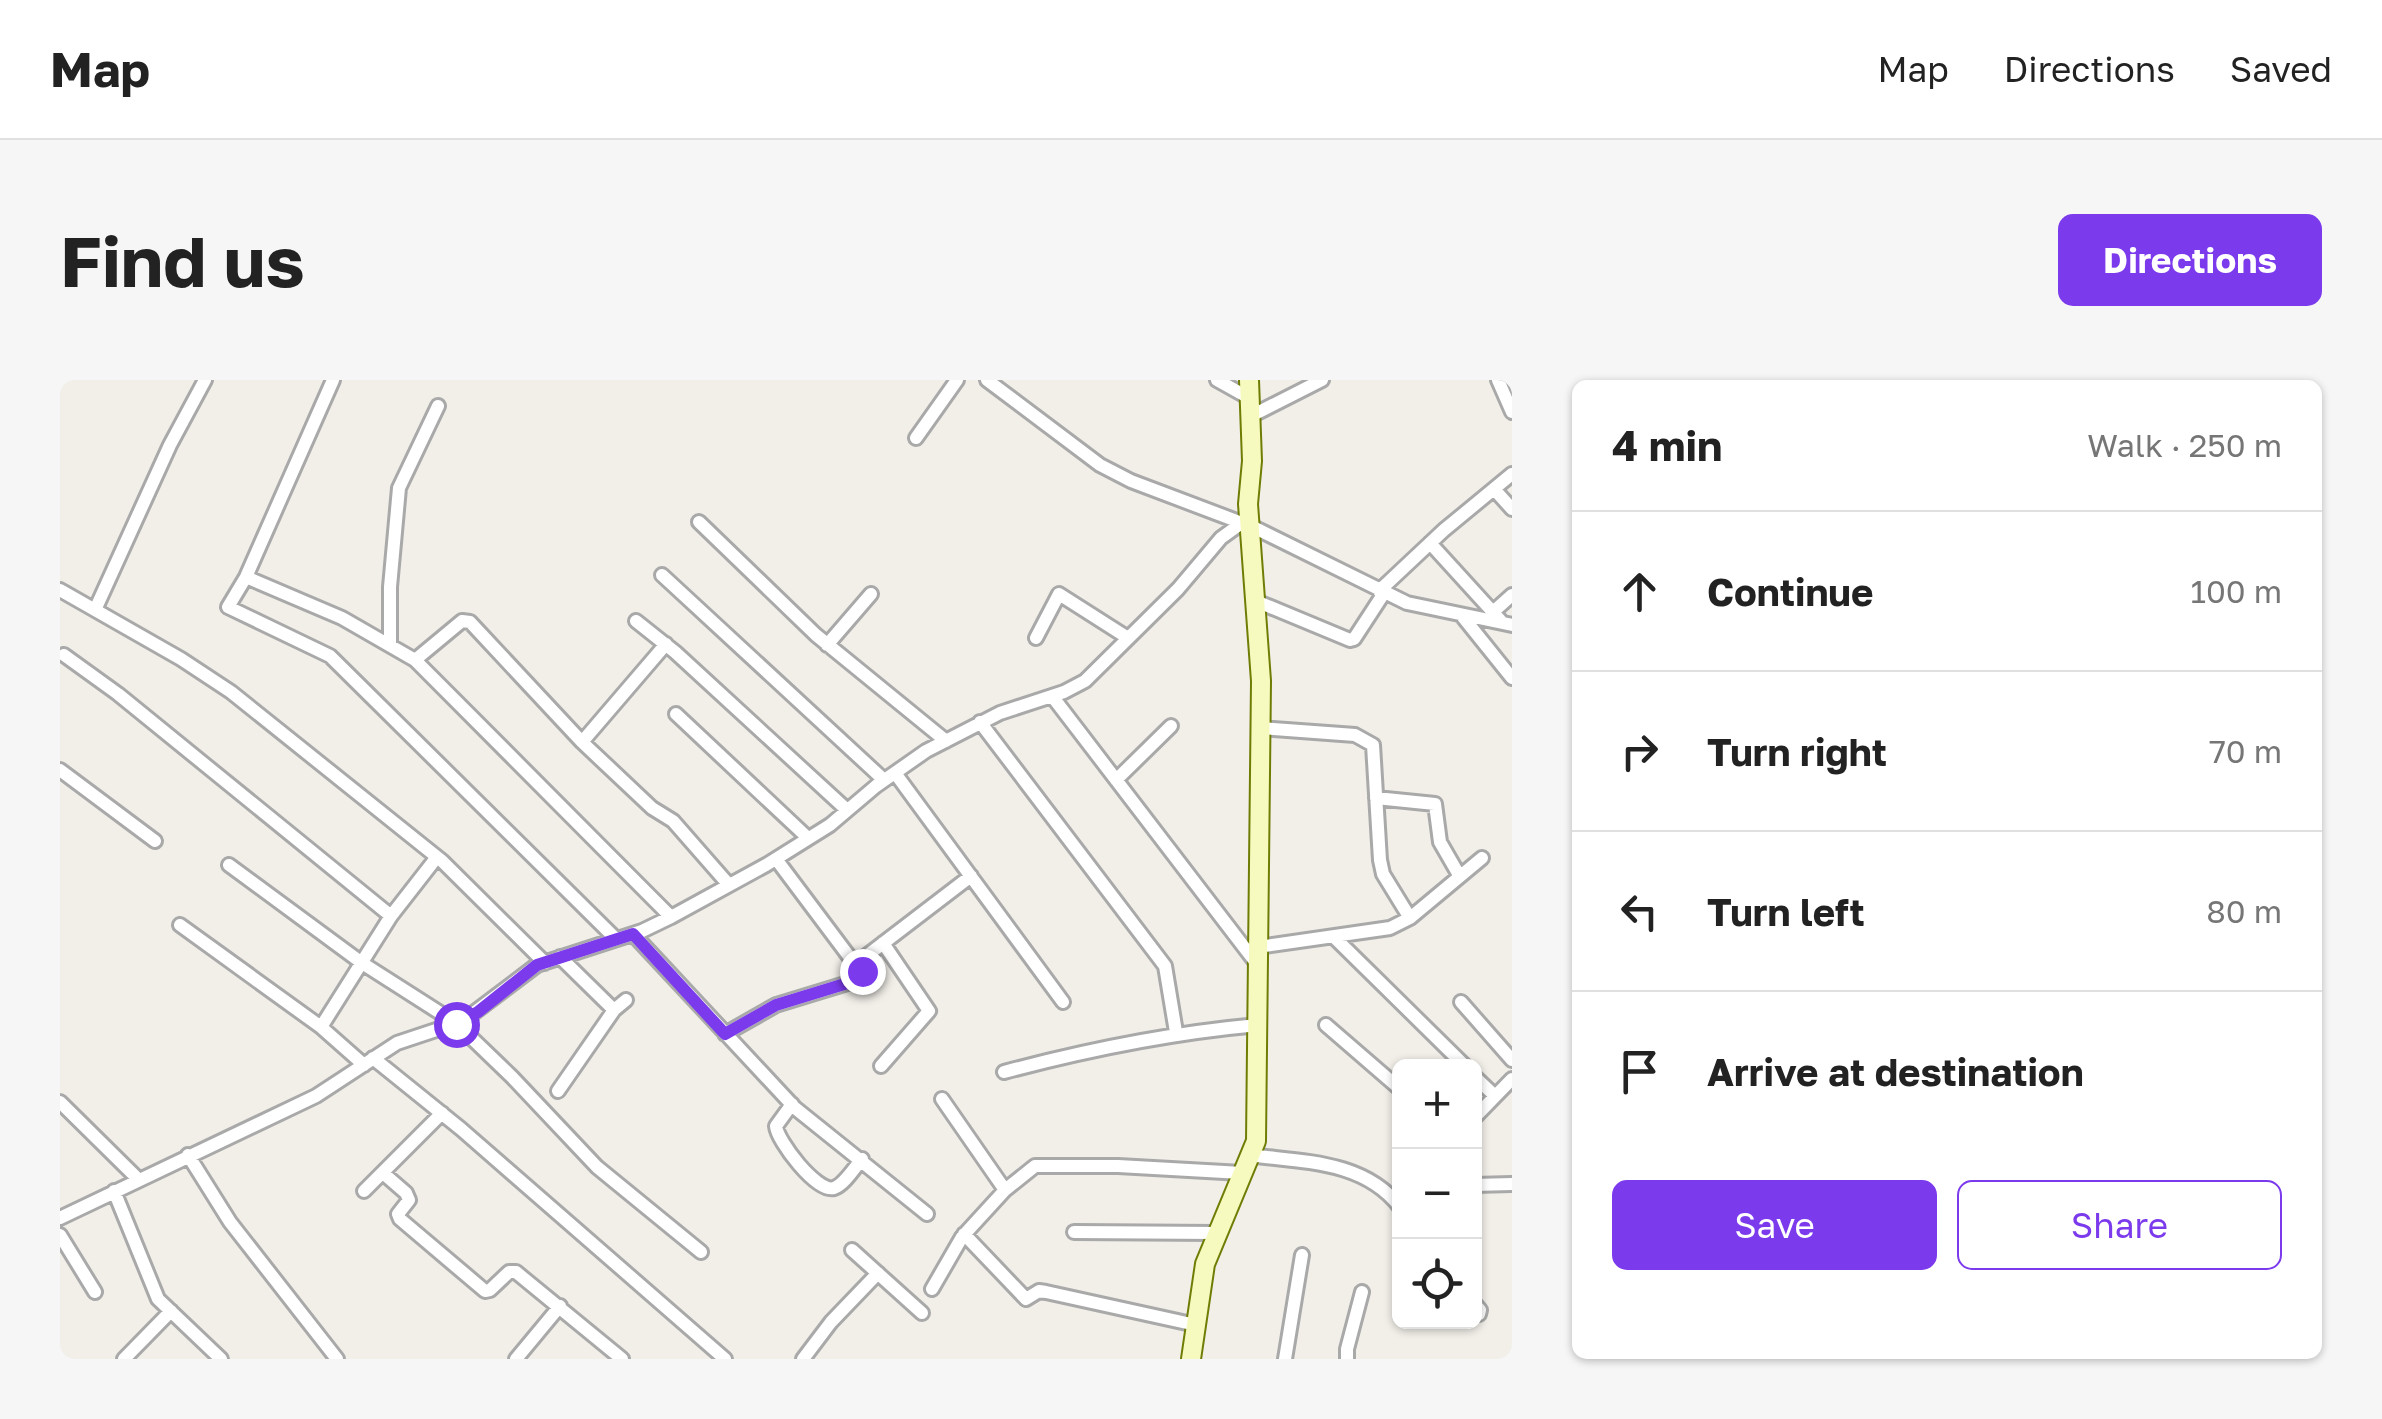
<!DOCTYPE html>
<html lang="en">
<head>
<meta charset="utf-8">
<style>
	body { margin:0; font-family:"Golos Text",sans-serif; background:#f6f6f6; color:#222 }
	.controls { position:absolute; right:30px; bottom:30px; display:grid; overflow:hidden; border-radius:15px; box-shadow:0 2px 8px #0004 }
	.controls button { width:90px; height:90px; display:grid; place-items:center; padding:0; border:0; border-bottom:2px solid #e0e0e0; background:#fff; color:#222; font:50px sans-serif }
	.stop { position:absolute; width:30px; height:30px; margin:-22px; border:8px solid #7c3aed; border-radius:50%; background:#fff }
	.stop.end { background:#7c3aed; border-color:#fff; box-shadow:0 2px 10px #0008 }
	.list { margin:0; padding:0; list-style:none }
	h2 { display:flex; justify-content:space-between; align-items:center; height:130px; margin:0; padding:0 40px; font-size:42px }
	h2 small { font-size:32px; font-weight:400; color:#767676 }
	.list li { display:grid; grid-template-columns:65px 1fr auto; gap:30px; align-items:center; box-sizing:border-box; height:160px; padding:0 40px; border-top:2px solid #e0e0e0 }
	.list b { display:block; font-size:38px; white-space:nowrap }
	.list em { font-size:32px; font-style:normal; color:#767676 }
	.actions { display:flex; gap:20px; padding:30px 40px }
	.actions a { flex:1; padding:22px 0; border:2px solid #7c3aed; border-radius:15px; text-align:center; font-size:35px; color:#7c3aed }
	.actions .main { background:#7c3aed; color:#fff }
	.icon { flex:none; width:55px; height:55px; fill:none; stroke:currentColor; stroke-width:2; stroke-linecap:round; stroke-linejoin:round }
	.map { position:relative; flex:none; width:1452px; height:979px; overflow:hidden; border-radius:15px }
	header { display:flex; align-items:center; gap:60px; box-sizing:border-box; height:140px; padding:0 50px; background:#fff; border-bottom:2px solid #e0e0e0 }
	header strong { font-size:48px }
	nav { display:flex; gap:55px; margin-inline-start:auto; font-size:35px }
	.intro { display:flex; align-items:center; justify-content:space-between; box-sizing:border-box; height:240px; padding:0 60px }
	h1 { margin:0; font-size:70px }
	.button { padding:25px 45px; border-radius:15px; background:#7c3aed; color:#fff; font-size:35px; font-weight:700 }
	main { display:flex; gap:60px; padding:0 60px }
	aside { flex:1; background:#fff; border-radius:15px; box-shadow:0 2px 8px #0004 }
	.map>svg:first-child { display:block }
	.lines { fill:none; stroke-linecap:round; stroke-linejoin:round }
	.street-casing { stroke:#a9a9a9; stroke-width:18 }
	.secondary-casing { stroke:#707d05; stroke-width:22 }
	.street { stroke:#fff; stroke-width:12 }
	.secondary { stroke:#f7fabf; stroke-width:18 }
	.route { stroke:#7c3aed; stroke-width:12 }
</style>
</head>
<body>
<header>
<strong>Map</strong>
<nav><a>Map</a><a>Directions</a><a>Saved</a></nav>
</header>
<div class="intro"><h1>Find us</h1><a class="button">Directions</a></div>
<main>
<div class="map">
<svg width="1452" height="979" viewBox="0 0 1452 979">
	<rect width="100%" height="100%" fill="#f2efe9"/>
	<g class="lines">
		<defs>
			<path id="street" d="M273,0L186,197L168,227L270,276L556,559
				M927,0L1040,85L1071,101L1182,143
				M1157,0L1191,19
				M1438,0L1452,32
				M1191,36L1262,0
				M856,58L897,0
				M1434,109L1452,129
				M639,142L756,255L886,361
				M1191,146L1347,223L1452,245
				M1370,163L1441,241
				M602,195L824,400
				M186,197L282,238L355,280L611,537
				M0,210L121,279L171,312L382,481L485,583
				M1319,211L1384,150L1452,94
				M1196,221L1290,260L1294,259L1324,213
				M35,230L110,65L145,0
				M1433,232L1452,215
				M1403,237L1452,298
				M576,241L615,272L787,430
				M976,258L999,214L1068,258
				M330,263V207L339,108L378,26
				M767,265L811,214
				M4,275L58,314L331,536
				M355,280L402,241L410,242L522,362L592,428L613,441L669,505
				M992,316L1197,584
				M616,334L748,458
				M920,342L1105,586L1116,652
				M1201,348L1295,355L1313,365L1320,480L1323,494L1350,538
				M522,362L606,264
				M0,390L95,461
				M835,393L1003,622
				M1056,400L1111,346
				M1316,418L1375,424L1380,462L1399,495
				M169,485L302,583L396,643L452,697L537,787L641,872
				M120,545L261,647L304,685
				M573,554L735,728L867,834
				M1275,558L1405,686
				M1198,567L1330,548L1350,538L1422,478
				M500,577L554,630
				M796,584L911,496
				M1401,622L1452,680
				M1266,645L1340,709
				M261,647L331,536L377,477
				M665,654L716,625L801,599L803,595L716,479
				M313,678L401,749L665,979
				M821,686L869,631L823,563
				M944,692C1030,669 1109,653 1198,645
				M1414,696L1434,715
				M498,711L554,630L566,620
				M882,719L945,810
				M0,722L78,799
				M732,724L716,746C717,761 757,813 774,808C784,805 795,787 802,779
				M1414,738L1452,699
				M128,775L170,842L277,979
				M1189,775C1242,782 1304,780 1340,827
				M323,793L346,813L349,820L338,834L340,839L425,911L430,910L449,892H456L562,979
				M1414,805L1452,804
				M54,811L98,919L161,979
				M304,811L382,733
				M0,838L256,716L337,663L403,641L477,585L582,551L611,537L706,485L770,445L816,406L866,371L940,333L1004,312L1025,301L1118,209L1161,158L1190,137
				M1014,852L1157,853
				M904,854L966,919L979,911L986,912L1136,945
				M0,855L35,912
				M792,870L862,933
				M872,909L902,857L945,810L975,786H1058L1182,793
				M1414,923L1420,930L1419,934H1414
				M64,979L111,931
				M456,979L500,926
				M743,979L771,942L818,893
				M1225,979L1242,875
				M1287,979V969L1302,912"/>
			<path id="secondary" d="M1131,979L1145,884L1196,761L1201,301L1188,124L1192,81L1189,0"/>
		</defs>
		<!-- street casing -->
		<use href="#street" class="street-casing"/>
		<!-- secondary casing -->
		<use href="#secondary" class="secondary-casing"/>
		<!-- street -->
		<use href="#street" class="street"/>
		<!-- secondary -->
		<use href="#secondary" class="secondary"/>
	</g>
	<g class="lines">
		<!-- route -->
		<path class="route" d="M396,644L418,632L477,585L573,554L665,654L716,625L801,599L802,591"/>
	</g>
</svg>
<div class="controls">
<button>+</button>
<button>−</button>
<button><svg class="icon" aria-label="locate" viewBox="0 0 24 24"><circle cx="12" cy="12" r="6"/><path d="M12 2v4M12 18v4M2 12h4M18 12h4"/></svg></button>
</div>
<div class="stop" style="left:396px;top:644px"></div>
<div class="stop end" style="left:802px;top:591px"></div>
</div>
<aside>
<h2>4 min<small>Walk · 250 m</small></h2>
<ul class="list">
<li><svg class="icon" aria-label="ahead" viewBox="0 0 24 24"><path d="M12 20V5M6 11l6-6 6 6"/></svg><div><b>Continue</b></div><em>100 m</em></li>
<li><svg class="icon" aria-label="right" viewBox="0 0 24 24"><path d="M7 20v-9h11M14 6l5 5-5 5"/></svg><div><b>Turn right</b></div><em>70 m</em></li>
<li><svg class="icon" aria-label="left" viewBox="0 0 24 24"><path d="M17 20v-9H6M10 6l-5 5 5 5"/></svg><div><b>Turn left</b></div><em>80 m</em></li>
<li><svg class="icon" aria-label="arrive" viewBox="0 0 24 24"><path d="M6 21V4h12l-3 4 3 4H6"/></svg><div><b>Arrive at destination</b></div></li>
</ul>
<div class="actions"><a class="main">Save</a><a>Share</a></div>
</aside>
</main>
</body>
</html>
